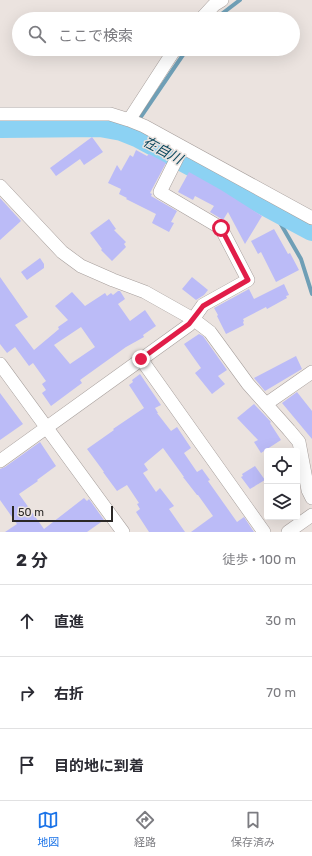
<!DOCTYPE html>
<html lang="ja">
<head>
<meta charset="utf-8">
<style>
	body { margin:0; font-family:Rubik,"Noto Sans JP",sans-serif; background:#f7f7f7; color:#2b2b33 }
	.controls { position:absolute; right:12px; bottom:12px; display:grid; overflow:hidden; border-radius:4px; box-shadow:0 4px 16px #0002 }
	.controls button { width:36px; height:36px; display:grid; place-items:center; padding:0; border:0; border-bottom:1px solid #e1e1e2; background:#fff; color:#2b2b33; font:20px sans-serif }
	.scale { position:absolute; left:12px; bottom:10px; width:101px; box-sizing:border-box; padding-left:4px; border:2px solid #2b2826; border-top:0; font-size:11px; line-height:14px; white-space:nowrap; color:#2b2826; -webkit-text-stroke:3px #ebe3df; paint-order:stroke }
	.stop { position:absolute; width:12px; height:12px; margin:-9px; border:3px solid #e11d48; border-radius:50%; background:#fff }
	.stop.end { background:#e11d48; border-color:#fff; box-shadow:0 1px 4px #0008 }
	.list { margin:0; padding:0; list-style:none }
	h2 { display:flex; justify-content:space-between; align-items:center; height:52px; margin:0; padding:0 16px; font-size:17px }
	h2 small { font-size:13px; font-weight:400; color:#7c7c81 }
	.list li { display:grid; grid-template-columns:26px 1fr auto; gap:12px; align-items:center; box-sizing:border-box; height:72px; padding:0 16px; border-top:1px solid #e1e1e2 }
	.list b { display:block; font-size:15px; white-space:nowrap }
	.list em { font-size:13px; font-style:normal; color:#7c7c81 }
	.icon { flex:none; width:22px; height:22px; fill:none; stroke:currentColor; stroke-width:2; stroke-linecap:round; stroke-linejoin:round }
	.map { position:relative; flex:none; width:312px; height:532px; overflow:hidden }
	.search { position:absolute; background:#fff; box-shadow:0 4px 16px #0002; left:12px; right:12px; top:12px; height:44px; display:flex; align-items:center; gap:10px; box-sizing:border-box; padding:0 14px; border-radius:22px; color:#7c7c81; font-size:15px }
	.sheet { height:268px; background:#fff }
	nav { display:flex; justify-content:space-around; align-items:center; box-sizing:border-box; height:56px; border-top:1px solid #e1e1e2; background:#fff; font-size:11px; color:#7c7c81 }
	nav a { display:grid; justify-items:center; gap:2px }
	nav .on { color:#1a73e8 }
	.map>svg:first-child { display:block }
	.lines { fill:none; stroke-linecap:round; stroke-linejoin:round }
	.stream { stroke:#6f9fb6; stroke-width:4 }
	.river { stroke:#8cd2f3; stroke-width:24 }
	.building { fill:#bbbbf7; fill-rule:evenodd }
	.street-casing { stroke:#a79f9c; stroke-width:14 }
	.street { stroke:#fff; stroke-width:13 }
	.route { stroke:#e11d48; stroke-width:5 }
	.labels { text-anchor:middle; stroke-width:3; stroke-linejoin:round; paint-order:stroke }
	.water-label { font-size:14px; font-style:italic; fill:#0b485e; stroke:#ebe3df }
</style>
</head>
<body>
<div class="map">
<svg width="312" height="532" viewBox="0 0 312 532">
	<rect width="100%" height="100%" fill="#ebe3df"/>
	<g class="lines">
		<!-- stream -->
		<path class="stream" d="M215,19L240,0
			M140,118L187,49
			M271,207L301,259L312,294"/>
		<!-- river -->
		<path class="river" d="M0,126L100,125L122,129L137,135L312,229"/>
	</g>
	<!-- building -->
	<path class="building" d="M92,137L103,152L84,165L80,159L56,176L50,168Z
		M136,150L147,156L149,154L166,163L150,193L152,194L151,196L177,211L171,222L174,223L169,232L152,223L156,214L126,199L127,198L119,194L121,189L108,183L117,165L121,171L130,155L133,157Z
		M189,172L221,190L262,216L245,244L228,212L223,220L210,212L214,206L195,196L193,200L178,192Z
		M0,198L21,221L0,240Z
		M109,219L116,229L114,230L126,242L124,244L126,247L112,261L101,250L102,249L90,233Z
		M274,229L288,254L290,253L299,270L276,282L261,252L258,254L251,241Z
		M40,258L44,264V268L27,280L21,272Z
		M0,277L28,317L15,325L34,350L59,329L58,327L68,320L55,306L72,292L85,306L105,293L107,296L111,293L113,295L118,291H120L125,299L118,304L130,321L145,310L156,326L143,335L144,337L126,347L80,380L82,383L51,406L42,393L46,390L42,384L46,381L33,363L29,366L15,347L7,353L0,344ZM81,327L95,347L70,364L54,345Z
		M192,277L208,290L204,295L196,300L182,289Z
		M284,284L289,295L286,296L287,298L267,309L266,307L243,319L244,321L243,322L244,325L226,334L217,316L218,315L214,308L249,289L254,299Z
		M199,334L203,336L227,370L218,376L225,384L212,394L195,373L201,368L184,344Z
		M296,356L302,369L265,391L254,378Z
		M140,374L161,405L155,408L158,413H157L171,431L177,427L191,448L184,453L197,472L202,469L210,480L208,481L237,522L244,517L254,532H191L213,516L198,495H197L183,477H184L163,448L144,464L148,470L143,473L156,492L160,488L174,506L169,509L185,532H149L136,512L140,509L137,504L139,503L127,485L117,491L103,472H104L87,449L114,430L113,429L144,408L129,385L133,382L132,380Z
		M297,392L312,411V439L282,403Z
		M0,393L23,424L0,440Z
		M254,404L271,422L270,423L281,440L261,453L254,442L258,440L237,418Z
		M40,442L56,466L37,480L38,481L19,494L44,529L84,498L87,501L89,499L104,520L87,532H5L17,524L0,500V469L5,467Z
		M255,466L265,480L250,489L241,477L243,476L242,474Z"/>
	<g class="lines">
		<defs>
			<path id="street" d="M201,19L214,5L222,0
				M0,114H110L129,120L144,126L312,218
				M129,120L175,49
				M0,186L62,252L81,266L113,280L145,292L193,319L210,332L248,384L289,430L299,442L308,490L312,498
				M141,359L264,532
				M0,364L123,532
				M266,404L312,372
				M0,461L189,325L203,305L248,280L221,228L160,192L182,148
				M288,532L312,515"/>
		</defs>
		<!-- street casing -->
		<use href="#street" class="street-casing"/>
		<!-- street -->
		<use href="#street" class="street"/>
	</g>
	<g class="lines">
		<!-- route -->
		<path class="route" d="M141,359L189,324L203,306L248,280L221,228"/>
	</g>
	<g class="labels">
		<!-- water labels -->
		<g class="water-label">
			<text transform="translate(163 150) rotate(28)" y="5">在自川</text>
		</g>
	</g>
</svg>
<div class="controls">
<button><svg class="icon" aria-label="locate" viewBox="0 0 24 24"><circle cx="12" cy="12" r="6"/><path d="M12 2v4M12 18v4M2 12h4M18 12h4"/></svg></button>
<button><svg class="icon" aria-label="layers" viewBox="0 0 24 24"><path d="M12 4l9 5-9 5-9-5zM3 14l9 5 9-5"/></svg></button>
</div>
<div class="scale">50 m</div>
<div class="stop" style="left:221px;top:228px"></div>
<div class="stop end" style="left:141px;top:359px"></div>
<div class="search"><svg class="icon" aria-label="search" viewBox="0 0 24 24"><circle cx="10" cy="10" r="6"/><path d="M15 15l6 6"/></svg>ここで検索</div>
</div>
<section class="sheet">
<h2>2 分<small>徒歩 · 100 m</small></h2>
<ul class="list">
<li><svg class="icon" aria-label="ahead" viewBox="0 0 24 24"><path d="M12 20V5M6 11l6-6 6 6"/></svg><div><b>直進</b></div><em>30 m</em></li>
<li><svg class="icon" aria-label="right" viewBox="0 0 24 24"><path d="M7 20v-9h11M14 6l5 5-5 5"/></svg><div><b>右折</b></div><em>70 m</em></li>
<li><svg class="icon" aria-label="arrive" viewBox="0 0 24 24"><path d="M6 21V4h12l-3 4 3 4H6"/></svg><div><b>目的地に到着</b></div></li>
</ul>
</section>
<nav>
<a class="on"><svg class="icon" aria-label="map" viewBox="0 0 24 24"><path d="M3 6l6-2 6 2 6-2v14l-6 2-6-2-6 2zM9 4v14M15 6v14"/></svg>地図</a>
<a><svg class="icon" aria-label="directions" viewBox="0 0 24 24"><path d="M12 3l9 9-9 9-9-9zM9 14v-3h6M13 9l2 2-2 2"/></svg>経路</a>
<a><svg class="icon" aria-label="saved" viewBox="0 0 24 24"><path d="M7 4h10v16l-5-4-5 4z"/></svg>保存済み</a>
</nav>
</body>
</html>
